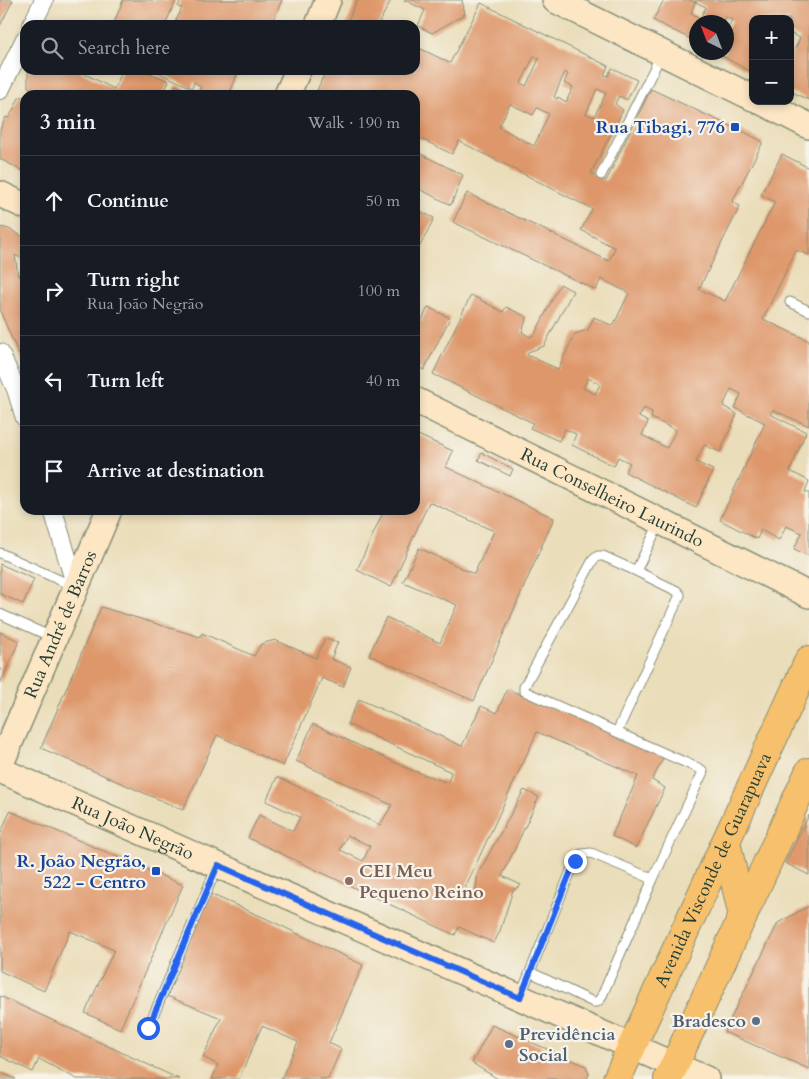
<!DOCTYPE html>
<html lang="en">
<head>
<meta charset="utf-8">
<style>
	body { margin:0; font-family:Cardo,serif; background:#242831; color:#f1f3f6 }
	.controls { position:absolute; right:15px; top:15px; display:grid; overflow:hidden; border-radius:10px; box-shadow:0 2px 8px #0003 }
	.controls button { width:45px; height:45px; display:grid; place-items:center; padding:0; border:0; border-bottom:1px solid #363941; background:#171b24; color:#f1f3f6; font:25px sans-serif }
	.compass { position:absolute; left:689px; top:15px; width:45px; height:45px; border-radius:50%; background:#171b24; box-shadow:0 2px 8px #0003; rotate:318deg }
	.stop { position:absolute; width:15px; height:15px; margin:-11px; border:4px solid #2563eb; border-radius:50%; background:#fff }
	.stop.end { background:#2563eb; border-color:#fff; box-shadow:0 1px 5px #0008 }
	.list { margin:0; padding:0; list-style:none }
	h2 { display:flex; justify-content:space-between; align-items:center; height:65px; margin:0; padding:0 20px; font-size:21px }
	h2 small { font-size:16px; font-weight:400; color:#9ea1a6 }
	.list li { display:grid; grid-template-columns:32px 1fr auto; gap:15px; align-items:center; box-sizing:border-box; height:90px; padding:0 20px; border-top:1px solid #363941 }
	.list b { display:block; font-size:19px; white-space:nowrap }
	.list p { margin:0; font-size:16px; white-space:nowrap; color:#9ea1a6 }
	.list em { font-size:16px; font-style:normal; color:#9ea1a6 }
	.icon { flex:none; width:28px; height:28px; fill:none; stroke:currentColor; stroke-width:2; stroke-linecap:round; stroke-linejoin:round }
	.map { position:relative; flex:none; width:809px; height:1079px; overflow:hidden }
	.search { position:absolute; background:#171b24; box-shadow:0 2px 8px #0003; left:20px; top:20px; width:400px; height:55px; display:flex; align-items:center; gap:12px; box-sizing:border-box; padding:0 18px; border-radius:15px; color:#9ea1a6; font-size:19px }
	.panel { position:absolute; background:#171b24; box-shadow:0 2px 8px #0003; left:20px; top:90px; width:400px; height:425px; border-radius:15px }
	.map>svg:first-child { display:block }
	.building { fill:#de976b; fill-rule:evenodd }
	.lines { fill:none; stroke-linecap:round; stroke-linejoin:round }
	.service-casing { stroke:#848d76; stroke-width:11 }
	.minor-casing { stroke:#848d76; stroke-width:20 }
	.secondary-casing { stroke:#848d76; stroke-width:28 }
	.primary-casing { stroke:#848d76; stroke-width:30 }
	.service { stroke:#fff; stroke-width:9 }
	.minor { stroke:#fff; stroke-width:18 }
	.secondary { stroke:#fce6c4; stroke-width:25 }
	.primary { stroke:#f7c06c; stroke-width:28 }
	.route { stroke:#2563eb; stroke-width:6 }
	.transit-dot { fill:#1a4fb4; stroke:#f7f3e8; stroke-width:2 }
	.education-dot { fill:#8d6e63; stroke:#f7f3e8; stroke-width:2 }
	.service-dot { fill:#5c6f8a; stroke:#f7f3e8; stroke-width:2 }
	.labels { text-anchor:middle; stroke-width:4.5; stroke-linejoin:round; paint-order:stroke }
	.transit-label { font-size:18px; font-weight:bold; fill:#164399; stroke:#f7f3e8; text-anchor:end }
	.street-label { font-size:18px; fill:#1f3d34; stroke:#f7f3e8 }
	.education-label { font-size:18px; font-weight:bold; fill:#785e54; stroke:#f7f3e8; text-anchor:start }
	.service-label { font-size:18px; font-weight:bold; fill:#4e5e75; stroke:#f7f3e8; text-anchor:end }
</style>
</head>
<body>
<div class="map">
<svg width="809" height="1079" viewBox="0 0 809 1079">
	<rect width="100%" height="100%" fill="#f7f3e8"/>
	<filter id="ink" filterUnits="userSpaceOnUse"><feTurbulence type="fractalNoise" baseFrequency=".02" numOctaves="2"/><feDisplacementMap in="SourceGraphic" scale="10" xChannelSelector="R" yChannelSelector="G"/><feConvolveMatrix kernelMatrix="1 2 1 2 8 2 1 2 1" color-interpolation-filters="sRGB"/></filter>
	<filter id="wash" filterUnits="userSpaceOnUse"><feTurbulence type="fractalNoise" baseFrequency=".0096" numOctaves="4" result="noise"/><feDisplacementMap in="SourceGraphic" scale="20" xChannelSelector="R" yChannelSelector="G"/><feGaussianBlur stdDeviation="1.12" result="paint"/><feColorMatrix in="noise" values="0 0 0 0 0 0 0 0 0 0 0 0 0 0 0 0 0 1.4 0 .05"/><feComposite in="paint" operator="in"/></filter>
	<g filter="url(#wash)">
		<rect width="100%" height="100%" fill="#eaddb9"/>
		<g id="blocks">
			<!-- building -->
			<path class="building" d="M0,0H13L0,26Z
				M123,0H176L165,25H118L114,23Z
				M181,0H282L271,25H174L182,8L178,7Z
				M357,0H391L378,25H346Z
				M404,0H462L465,14L432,33L418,26L425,10Z
				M664,0H690L695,2L691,13L700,18L706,7L695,2L696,0H809V100L790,91V60L800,38L790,33V19H753V73L715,52H726V32L732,20L725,17L722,22H696V42L653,20Z
				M481,3L608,66L604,75L608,76L612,68L637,80L627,100L619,96L615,104L623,110L591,173L606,181L651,89L734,128L735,127L763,142L732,202L740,206L699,289L725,301L775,202L761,195L782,154L809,168V255L796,250L763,319L809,341V426L773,410L770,414L806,432L790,471L809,481L805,492L809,493V556L794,549L802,533L786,526L779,540L761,530L757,539L720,520L765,423L735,408L741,394L731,389L723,406L737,414L720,452L704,445L696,462L713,470L696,508L625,472L630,463L618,457L614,466L572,445L576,434L565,429L559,441L530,428L533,423L433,374L471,295L503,312L506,307L527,317L522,332L530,337L535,334L560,284L573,291L544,346L528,352L527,355L558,369L575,334L588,330L594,317L613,326L629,293L601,279L596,290L453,222L467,193L609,261L615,248L581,230L592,209L459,141L452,154L415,136V95H315L326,70H415V46L450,63ZM534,56L539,59L526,86L521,83ZM565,72L568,74L564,83L573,87L566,102L558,97L557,99L554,97ZM597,89L606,93L594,117L586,114ZM510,104L533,115L537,108L549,114L534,146L499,127ZM588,378L600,384L595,394L583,388ZM644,408L652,412L651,418L676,430L667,448L642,435L648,422L639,417Z
				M29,70H77L114,89L123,70H143L169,81L163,95H44L28,87V73Z
				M153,70H239L229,95H208L199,91L201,87L194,82L192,88Z
				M176,85L198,95H171Z
				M25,96V172L0,159V130L6,117L9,118L19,98Z
				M415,151L463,175L451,205L415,187Z
				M415,209L434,218L418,250L415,248Z
				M0,227L9,229L25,238V260L15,255L18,276L24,275L25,281V364H23L0,311Z
				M428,307L450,318L424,370L415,366V335Z
				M418,435L453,451L446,467L554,518L474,701L369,655L386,617L440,643L457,605L403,582L419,548L474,574L494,531L429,502L391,587L357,570L384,510H415V441Z
				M482,453L513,469L510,476L478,460Z
				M0,564L34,579L23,604L0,594Z
				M101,607L200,637L202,633L254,656L261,644L275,640L316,658L325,639L338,642L331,659L351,667L343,687L322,678L283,766L217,735L183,810L41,748Z
				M0,632L19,641L0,684Z
				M507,689L665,755L652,780L665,788L636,848L612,836L638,776L537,732L465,888L475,894L478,874L524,790L539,797L502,876L521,885L513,890L500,931L494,943L459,927L455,935L248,838L259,815L293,831L300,817L266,801L277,777L380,825L392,805L296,761L313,724L409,769L448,783L451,772L347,724L359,699L462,746L481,706L497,713ZM347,835L370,846L363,861L340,850Z
				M10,811L183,885L120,1029L85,1013L114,950L70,931L44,991L0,971V835Z
				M809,815V875L785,863Z
				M210,894L265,918L363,965L329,1043L341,1049L328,1079H281L298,1042L262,1026L239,1079H212L218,1065L203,1057L221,1018L167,996Z
				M809,906V1069L724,1032L778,923Z
				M0,996L179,1079H77L39,1059L33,1072L0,1056Z
				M492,1025L586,1066L589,1074L587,1079H498L472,1063Z
				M0,1072L16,1079H0Z"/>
		</g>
	</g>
	<g filter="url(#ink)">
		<use href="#blocks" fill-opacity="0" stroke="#848d76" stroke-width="1"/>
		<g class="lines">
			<defs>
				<path id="service" d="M601,175L661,55
					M790,302L809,311
					M0,553L75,587
					M0,614L54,638
					M617,732L680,595L677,591L636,571
					M530,972L593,1002H597L601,998L653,879
					M520,997L575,861L582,854L591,853L653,879L702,774L703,771L700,769L524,691V687L593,560L598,556H603L636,571L659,524
					M148,1028L217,867"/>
				<path id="minor" d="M32,25L44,0
					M0,90L25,39
					M0,353L16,389L25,418
					M53,510L76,587"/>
				<g id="secondary">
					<path d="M555,0L753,98"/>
					<path d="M318,25L328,0"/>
					<path d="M287,95L298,70"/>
					<path d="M760,101L809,126"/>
					<path d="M0,194L25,206"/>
					<path id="s1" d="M415,400L809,595"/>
					<path id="s2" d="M0,766L109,510"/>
					<path id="s3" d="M0,770L706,1079"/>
				</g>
				<g id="primary">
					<path d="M726,842L743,917"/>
					<path id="s4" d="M617,1079L809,660"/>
					<path d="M668,1079L809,772"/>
				</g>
			</defs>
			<!-- service casing -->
			<use href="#service" class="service-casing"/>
			<!-- minor casing -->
			<use href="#minor" class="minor-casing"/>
			<!-- secondary casing -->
			<use href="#secondary" class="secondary-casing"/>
			<!-- primary casing -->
			<use href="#primary" class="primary-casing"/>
			<!-- service -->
			<use href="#service" class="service"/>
			<!-- minor -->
			<use href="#minor" class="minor"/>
			<!-- secondary -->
			<use href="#secondary" class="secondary"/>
			<!-- primary -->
			<use href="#primary" class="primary"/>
		</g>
	</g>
	<g class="lines" filter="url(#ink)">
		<!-- route -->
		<path class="route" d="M148,1028L218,865L520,998L575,861"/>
	</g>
	<!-- markers -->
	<g class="transit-dot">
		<rect x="730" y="122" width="10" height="10" rx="2.5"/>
		<rect x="151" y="866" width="10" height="10" rx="2.5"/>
	</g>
	<circle class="education-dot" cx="349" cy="881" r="5"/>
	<g class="service-dot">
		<circle cx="756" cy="1021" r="5"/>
		<circle cx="509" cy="1044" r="5"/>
	</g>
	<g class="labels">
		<!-- transit labels -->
		<g class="transit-label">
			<text x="725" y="133">Rua Tibagi, 776</text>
			<text x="146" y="867">R. João Negrão,<tspan x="146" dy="21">522 - Centro</tspan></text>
		</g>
		<!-- street labels -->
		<g class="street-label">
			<text dy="6" stroke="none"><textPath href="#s1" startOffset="220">Rua Conselheiro Laurindo</textPath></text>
			<text dy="6" stroke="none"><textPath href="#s2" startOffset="154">Rua André de Barros</textPath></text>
			<text dy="6" stroke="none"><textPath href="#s3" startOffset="145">Rua João Negrão</textPath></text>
			<text dy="6" stroke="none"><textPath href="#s4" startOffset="230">Avenida Visconde de Guarapuava</textPath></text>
		</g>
		<!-- education labels -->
		<g class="education-label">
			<text x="359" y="877">CEI Meu<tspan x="359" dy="21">Pequeno Reino</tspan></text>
		</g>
		<!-- service labels -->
		<g class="service-label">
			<text x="746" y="1027">Bradesco</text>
			<text x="519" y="1040" text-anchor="start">Previdência<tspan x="519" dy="21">Social</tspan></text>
		</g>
	</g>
</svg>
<div class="controls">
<button>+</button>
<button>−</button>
</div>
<svg class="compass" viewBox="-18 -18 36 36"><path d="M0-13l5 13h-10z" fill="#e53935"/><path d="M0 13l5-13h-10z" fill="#9ea1a6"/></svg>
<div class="stop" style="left:148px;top:1028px"></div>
<div class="stop end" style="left:575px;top:861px"></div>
<div class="search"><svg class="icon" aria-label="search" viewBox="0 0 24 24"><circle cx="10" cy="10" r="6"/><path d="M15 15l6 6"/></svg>Search here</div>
<section class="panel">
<h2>3 min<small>Walk · 190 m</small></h2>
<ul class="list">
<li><svg class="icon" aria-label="ahead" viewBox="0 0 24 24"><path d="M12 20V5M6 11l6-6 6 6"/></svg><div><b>Continue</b></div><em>50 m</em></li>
<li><svg class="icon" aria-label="right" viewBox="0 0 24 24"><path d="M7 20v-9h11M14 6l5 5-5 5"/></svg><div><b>Turn right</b><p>Rua João Negrão</p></div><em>100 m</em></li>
<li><svg class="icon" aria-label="left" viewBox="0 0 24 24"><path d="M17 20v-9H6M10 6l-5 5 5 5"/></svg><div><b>Turn left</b></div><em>40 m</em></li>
<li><svg class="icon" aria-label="arrive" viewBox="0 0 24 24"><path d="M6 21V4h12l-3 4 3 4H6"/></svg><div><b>Arrive at destination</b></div></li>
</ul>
</section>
</div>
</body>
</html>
